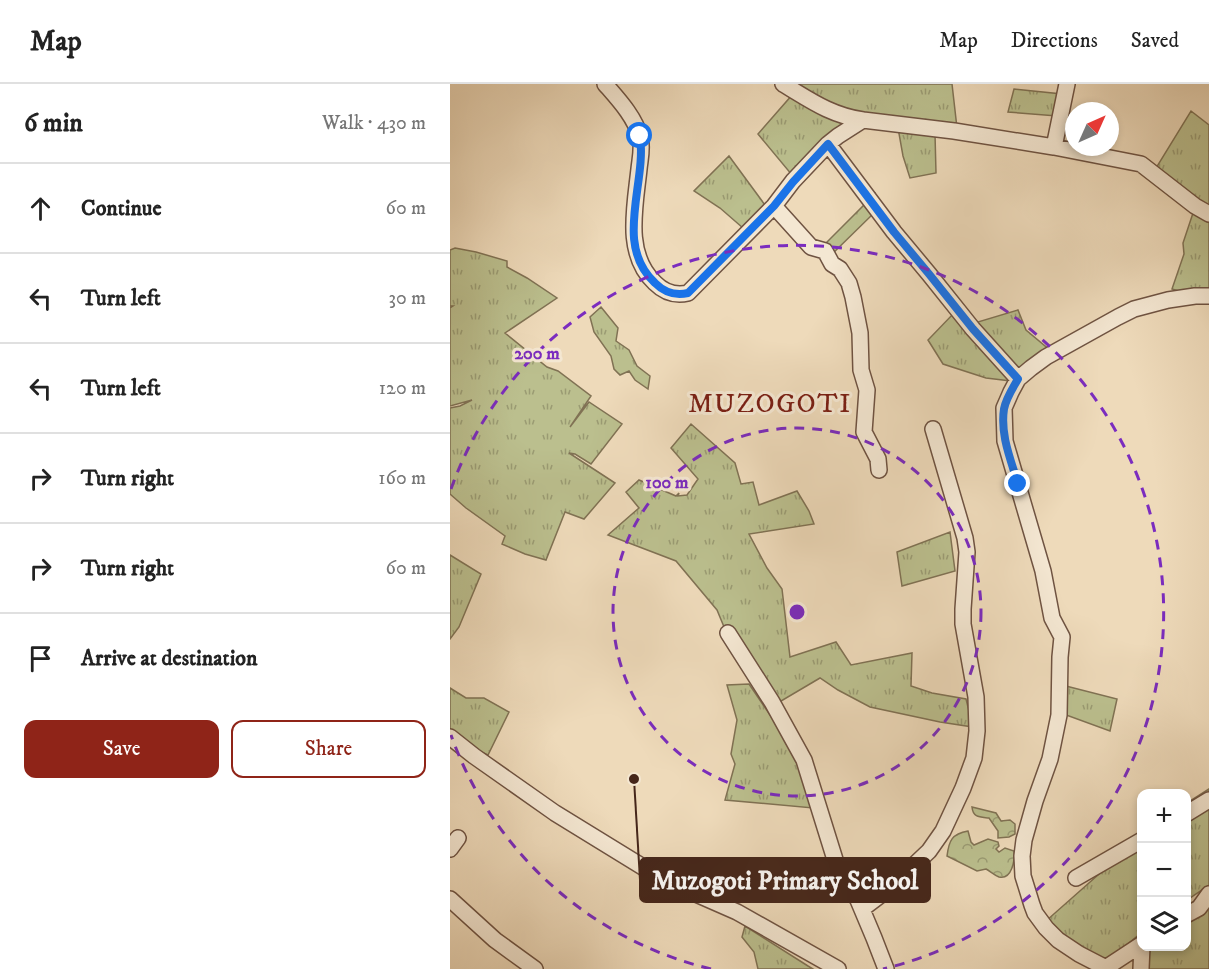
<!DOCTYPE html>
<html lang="en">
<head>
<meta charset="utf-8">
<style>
	body { margin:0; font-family:"IM FELL DW Pica",serif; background:#f6f6f6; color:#222 }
	.controls { position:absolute; right:18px; bottom:18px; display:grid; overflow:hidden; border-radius:12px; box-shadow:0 3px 9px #0003 }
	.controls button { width:54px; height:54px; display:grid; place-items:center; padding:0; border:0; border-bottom:2px solid #e0e0e0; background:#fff; color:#222; font:30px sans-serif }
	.compass { position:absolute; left:615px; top:18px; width:54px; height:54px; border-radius:50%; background:#fff; box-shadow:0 3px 9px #0003; rotate:45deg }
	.stop { position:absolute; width:18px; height:18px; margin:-14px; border:4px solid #1a73e8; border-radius:50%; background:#fff }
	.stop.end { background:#1a73e8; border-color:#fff; box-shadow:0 2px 6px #0008 }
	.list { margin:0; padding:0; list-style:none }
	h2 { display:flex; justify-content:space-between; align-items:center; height:78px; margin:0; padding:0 24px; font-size:26px }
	h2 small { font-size:20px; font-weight:400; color:#767676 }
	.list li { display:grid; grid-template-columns:39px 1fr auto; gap:18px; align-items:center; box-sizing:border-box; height:90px; padding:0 24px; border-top:2px solid #e0e0e0 }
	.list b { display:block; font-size:22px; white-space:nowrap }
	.list em { font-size:20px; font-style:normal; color:#767676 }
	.actions { display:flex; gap:12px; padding:18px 24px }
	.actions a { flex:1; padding:14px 0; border:2px solid #8f2418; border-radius:12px; text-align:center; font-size:21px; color:#8f2418 }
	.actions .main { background:#8f2418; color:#fff }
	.icon { flex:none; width:33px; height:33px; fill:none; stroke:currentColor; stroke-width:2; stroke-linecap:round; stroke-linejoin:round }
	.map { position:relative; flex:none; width:759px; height:885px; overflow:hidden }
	header { display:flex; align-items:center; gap:36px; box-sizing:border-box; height:84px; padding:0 30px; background:#fff; border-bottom:2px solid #e0e0e0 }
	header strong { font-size:28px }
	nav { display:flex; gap:33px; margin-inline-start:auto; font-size:21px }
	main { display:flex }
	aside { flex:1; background:#fff }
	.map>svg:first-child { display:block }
	.grass { fill:url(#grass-tufts); stroke:#807254; stroke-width:1.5 }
	.forest { fill:url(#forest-crowns); stroke:#807254; stroke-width:1.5 }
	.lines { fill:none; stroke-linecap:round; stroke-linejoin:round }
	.street-casing { stroke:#6f5342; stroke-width:18 }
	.street { stroke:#f4e7d2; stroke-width:15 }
	.route { stroke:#1a73e8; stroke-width:8 }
	.ring { fill:none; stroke:#7b2cbf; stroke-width:3; stroke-dasharray:10 8 }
	.labels { text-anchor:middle; stroke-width:6; stroke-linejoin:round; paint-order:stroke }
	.quarter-label { font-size:27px; letter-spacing:1.5px; fill:#7a1f14; stroke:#f4e7d2 }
	.centre { fill:#7b2cbf; stroke:#f4e7d2; stroke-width:3 }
	.ring-label { font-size:18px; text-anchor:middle; font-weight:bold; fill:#7b2cbf; stroke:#f4e7d2; stroke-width:6; stroke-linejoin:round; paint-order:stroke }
	.leader { fill:none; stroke:#45261a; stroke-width:2 }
	.callout-dot { fill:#45261a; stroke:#f4e7d2; stroke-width:2 }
	.callout { fill:#45261a; stroke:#45261a; stroke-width:2 }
	.callout-label { font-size:26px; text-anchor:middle; font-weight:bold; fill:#fff }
</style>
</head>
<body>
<header>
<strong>Map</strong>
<nav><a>Map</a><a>Directions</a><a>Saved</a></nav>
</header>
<main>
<aside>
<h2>6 min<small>Walk · 430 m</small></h2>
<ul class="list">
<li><svg class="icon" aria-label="ahead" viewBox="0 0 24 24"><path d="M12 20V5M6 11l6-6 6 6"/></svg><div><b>Continue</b></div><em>60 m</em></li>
<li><svg class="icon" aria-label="left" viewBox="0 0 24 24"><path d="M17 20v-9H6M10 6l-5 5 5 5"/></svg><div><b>Turn left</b></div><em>30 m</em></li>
<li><svg class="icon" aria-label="left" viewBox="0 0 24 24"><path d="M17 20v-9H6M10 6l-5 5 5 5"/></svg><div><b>Turn left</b></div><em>120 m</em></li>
<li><svg class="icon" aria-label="right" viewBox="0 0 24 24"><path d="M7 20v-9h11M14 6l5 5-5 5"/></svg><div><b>Turn right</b></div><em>160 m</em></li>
<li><svg class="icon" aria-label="right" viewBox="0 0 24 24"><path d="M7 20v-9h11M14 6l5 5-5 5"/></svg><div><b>Turn right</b></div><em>60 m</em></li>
<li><svg class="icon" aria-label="arrive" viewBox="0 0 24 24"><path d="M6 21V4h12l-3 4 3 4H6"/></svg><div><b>Arrive at destination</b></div></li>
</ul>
<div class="actions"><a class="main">Save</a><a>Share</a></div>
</aside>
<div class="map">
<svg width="759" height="885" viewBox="0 0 759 885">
	<defs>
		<pattern id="grass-tufts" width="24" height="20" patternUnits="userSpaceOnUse" patternTransform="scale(1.5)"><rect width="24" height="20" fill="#bbbf8e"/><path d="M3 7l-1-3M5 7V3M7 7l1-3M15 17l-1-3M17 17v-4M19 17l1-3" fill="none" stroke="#9a9b73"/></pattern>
		<pattern id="forest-crowns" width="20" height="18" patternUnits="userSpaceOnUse" patternTransform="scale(1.5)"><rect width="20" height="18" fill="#bbbf8e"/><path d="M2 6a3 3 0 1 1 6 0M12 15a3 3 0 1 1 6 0" fill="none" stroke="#9a9b73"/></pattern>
	</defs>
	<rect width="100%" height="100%" fill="#eedaba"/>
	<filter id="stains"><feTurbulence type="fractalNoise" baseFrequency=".00333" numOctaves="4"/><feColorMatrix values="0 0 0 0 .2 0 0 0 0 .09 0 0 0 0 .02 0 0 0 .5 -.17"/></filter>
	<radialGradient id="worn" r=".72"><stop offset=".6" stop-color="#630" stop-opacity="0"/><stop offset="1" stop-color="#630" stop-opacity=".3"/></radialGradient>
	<!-- grass -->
	<path class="grass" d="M340,0H502L507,44L391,30Z
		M564,5L612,10L607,32L558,28Z
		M343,10L405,36L342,91L308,50Z
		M741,27L759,41V127L706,84Z
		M448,44L485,50L486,89L460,94L453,72Z
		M279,72L315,121L293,144L270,124L244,107Z
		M425,110L424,129L377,175L366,169Z
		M744,126L759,139V216L722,205L734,170L733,159Z
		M5,164L26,168L57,177V183L77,194L107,214L55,249L97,283L108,287L141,312L120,343L139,318L172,340L141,380L125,370L119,369L165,399L134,435L115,428L96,476L75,470L52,460L55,452L16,424L0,410V324L10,322L22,316L0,322V224L3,222H0V166Z
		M151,223L168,244L166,257L179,266L187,282L200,292L198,305L185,296L179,287L170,291L164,285L161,272L144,248L140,233Z
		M568,226L576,246L601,267L569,290L521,240Z
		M503,230L561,297L536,294L493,280L478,256Z
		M241,340L285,379L291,400L303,398L309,421L347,407L359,427L364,440L299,450L317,484L332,505L340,573L386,558L401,581L462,569L461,602L482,609L516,615L523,643L490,638L420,623L388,606L370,594L321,623L279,555L267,526L226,477L158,451L189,424L176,408L189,396L226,412L229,409L228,412L237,411L248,395L221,364Z
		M500,448L505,487L452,502L447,468Z
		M0,471L31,490L9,543L0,555Z
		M299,600L333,650L347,678L363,724L275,716L285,680L281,670L287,636L277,601Z
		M612,601L667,615L660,647L608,628Z
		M0,604L16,614H34L59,628L38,671L8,658L0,649Z
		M759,705V801L737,816V719Z
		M691,756V849L652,881L588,844L657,783Z
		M759,817V885H693L699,863L736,862L737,832Z
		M295,842L358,882L363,885H308L304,868L292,853Z"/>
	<!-- forest -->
	<path class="forest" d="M522,723L546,729L551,737L560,736L565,740V750L559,753L548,754V747L539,734C530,733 523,734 522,723Z
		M518,747L521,758L524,761L538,755L548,758L549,762L546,765L549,768L555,764L564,767C565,776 562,796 549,793C544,791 540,787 536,785L527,787L497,772C499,756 502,750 518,747Z"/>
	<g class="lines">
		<defs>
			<path id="street" d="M155,0C168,15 185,33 190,53C193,63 190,75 189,85C185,123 174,170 205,199C214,208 225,212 238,209L324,122L343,97L378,60L388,52L413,36L504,47L604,63L691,80L745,122L759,130
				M333,0C360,16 380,31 413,36
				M378,60L444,148L479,190L523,245L568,295
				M604,63L617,0
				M324,122L361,163L375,167L382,180L390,185L399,199L403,213L410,249L411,286L417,306L414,348L428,375L429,386
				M278,549L322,618L354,676L387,782L408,816L424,854L436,885
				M0,653L24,672L105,729L214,796L287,828L388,885
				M736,730L759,716
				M0,765L8,754
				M626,794L692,756
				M0,815L45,856L85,885
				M412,825L441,803L479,767L493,747L513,704L524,674L527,647L526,613L513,540V525L517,468L515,454L483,345
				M736,831L749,824L759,810
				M656,884L629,870L608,856L596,844L585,829L582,821L573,792L572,772L574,756L585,717L600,675L609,631L610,573L612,553L602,534L593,487L555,357L554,324L561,308L568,295L581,284L596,273L668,233L684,225L718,216L745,212H759
				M654,885L692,860
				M691,885L692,862"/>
		</defs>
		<!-- street casing -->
		<use href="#street" class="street-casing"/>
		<!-- street -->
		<use href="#street" class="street"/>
	</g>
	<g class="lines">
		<!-- route -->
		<path class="route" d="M190,52C197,100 163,160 205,199C214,208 225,212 238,209L324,122L343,98L378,60L444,148L479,190L523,245L568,295C563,304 556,314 554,325C550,351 561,376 568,400"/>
	</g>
	<!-- distance rings -->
	<g class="ring">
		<circle cx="347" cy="528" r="184"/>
		<path d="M261 885A367 367 0 0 1 1 651M1 405A367 367 0 1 1 433 885"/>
	</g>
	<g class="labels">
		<!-- quarter labels -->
		<g class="quarter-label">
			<text x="320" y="328">MUZOGOTI</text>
		</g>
	</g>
	<circle cx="347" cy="528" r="9" class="centre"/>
	<g class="ring-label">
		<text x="87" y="275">200 m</text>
		<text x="217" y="404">100 m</text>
	</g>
	<!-- callouts -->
	<path class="leader" d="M184 695L190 796"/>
	<circle class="callout-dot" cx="184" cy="695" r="6"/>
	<rect class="callout" x="190" y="774" width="290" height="44" rx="6"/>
	<g class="callout-label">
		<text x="335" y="805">Muzogoti Primary School</text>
	</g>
	<rect width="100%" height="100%" filter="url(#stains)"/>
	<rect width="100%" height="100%" fill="url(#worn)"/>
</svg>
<div class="controls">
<button>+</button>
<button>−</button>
<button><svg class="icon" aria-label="layers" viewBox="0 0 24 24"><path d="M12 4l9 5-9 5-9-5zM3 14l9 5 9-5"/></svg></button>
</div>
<svg class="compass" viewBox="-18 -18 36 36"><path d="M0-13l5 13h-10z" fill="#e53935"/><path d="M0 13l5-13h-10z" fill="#767676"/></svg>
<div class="stop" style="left:190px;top:52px"></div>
<div class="stop end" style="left:568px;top:400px"></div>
</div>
</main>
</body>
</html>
